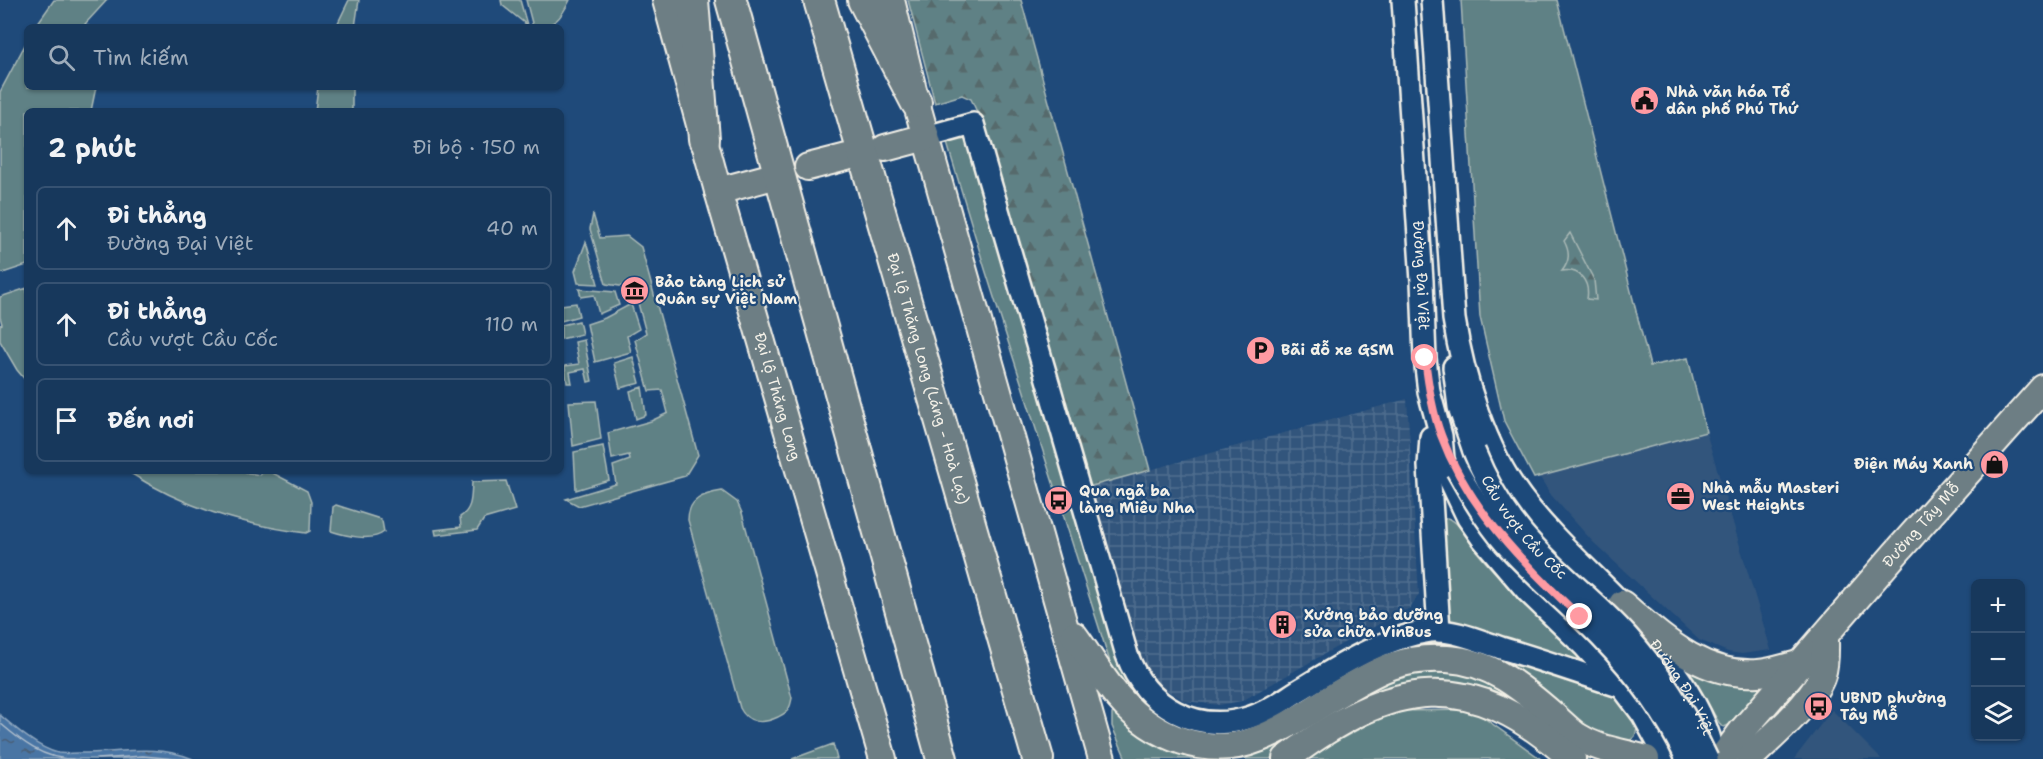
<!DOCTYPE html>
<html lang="vi">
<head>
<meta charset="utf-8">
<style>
	body { margin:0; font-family:"Shantell Sans",sans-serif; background:#203f62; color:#f1f3f6 }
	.controls { position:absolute; right:18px; bottom:18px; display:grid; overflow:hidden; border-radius:9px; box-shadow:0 2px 4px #0004 }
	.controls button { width:54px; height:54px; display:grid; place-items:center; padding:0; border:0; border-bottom:2px solid #365272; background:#17385c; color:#f1f3f6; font:30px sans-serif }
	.stop { position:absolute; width:18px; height:18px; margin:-14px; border:4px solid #ff9aa2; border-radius:50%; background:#fff }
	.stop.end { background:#ff9aa2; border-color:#fff; box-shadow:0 2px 6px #0008 }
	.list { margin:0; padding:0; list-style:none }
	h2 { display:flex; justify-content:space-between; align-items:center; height:78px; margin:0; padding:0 24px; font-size:26px }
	h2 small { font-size:20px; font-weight:400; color:#9eacbb }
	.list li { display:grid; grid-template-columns:39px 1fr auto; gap:18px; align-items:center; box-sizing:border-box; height:84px; margin:0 12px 12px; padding:0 12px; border:2px solid #365272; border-radius:9px }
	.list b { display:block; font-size:22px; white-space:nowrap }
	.list p { margin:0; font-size:20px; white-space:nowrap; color:#9eacbb }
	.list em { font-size:20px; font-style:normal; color:#9eacbb }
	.icon { flex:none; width:33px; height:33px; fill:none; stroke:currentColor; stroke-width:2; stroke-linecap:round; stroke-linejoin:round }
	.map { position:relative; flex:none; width:2043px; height:759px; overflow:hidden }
	.search { position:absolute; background:#17385c; box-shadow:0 2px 4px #0004; left:24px; top:24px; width:540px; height:66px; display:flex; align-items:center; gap:15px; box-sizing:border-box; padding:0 21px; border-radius:9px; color:#9eacbb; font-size:22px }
	.panel { position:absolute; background:#17385c; box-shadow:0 2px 4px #0004; left:24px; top:108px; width:540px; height:366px; border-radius:9px }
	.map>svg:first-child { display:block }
	.built { fill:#32557c }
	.industrial { fill:url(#industrial-grid) }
	.green { fill:#5f8185; stroke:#aab9b6; stroke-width:1.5 }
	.forest { fill:url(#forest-firs); stroke:#aab9b6; stroke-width:1.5 }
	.water { fill:url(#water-ripples); stroke:#8da6bf; stroke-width:1.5 }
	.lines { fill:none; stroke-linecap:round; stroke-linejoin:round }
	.shore { stroke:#b0bfcd; stroke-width:1.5 }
	.minor-casing { stroke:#f4f1e8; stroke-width:26 }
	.major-casing { stroke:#f4f1e8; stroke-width:30 }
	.highway-casing { stroke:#f4f1e8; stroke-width:34 }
	.minor { stroke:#1f4a7a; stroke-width:21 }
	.major { stroke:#6d7e84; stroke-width:26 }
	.highway { stroke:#6d7e84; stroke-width:30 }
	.minor-bridge-casing { stroke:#f4f1e8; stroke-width:26; stroke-linecap:butt }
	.minor-bridge { stroke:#1f4a7a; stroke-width:21 }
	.route { stroke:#ff9aa2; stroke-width:8 }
	.labels { text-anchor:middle; stroke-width:4.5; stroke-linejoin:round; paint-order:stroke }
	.poi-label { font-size:15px; font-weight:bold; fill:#f4f1e8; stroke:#1f4a7a; text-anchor:start }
	.street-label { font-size:15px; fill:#f4f1e8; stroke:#1f4a7a }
</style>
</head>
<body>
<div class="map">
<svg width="2043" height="759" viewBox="0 0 2043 759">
	<defs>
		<pattern id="industrial-grid" width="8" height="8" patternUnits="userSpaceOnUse" patternTransform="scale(1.5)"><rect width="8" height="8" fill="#32557c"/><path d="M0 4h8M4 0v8" fill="none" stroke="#506e8f"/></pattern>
		<pattern id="forest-firs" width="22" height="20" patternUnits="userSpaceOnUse" patternTransform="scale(1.5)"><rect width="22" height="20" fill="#5f8185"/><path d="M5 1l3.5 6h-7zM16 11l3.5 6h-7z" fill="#566a6c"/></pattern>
		<pattern id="water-ripples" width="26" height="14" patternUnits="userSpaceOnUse" patternTransform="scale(1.5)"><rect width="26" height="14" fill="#4974a4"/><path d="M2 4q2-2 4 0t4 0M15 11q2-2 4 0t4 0" fill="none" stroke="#495e75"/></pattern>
	</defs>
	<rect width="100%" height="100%" fill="#1f4a7a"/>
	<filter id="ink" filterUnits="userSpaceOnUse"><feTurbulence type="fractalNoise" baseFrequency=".0167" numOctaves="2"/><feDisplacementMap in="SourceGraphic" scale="12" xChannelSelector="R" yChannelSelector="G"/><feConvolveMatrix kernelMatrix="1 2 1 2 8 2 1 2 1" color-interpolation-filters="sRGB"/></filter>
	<g filter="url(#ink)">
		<!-- built -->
		<path class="built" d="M1706,432L1771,650L1742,654L1728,652L1699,640L1593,542L1551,495L1539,476Z
			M1832,710L1881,759H1794Z"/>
		<!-- industrial -->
		<path class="industrial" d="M1407,399L1419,594L1410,608L1347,641L1242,701L1219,705L1185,701L1157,684L1147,674L1139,660L1088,487Z"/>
		<!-- green -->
		<path class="green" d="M54,0H107L85,24L90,27H35Z
			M349,0H359L355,27H336Z
			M501,0H520L527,25L502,5Z
			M526,0H570C561,18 555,27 533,27Z
			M1461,0H1557L1650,366L1688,358L1706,432L1534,478L1504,421L1480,317Z
			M27,41V87H96L91,111H27V265L0,274V92Z
			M318,87H352V111H315Z
			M959,139H964L967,142L1127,680L1144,703L1171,722L1185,728L1204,732L1241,730L1257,725L1317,689L1395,646L1434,640L1457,642L1613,694L1636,722L1637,729L1635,736L1629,742L1600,737L1459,649L1245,738L1175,733L1117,684L985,269L947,143Z
			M593,214L600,238L627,236L641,247L698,455L685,476L579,506L566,499L616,484L613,466L630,460L629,455L612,459L608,433L651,421L668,413L662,390L649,391L635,340L646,333L634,288L606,284L590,229Z
			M586,242L598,284L578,283L575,271Z
			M27,288V382L17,370L0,341V325L2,324L0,317V297Z
			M579,289L615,292L619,305L599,314L594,295L581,297Z
			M576,303L579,316L561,321V305Z
			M631,304L639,329L627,336L631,352L595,362L587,324L605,318Z
			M579,321L582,334L561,339V325Z
			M584,340L592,381L588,382L585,369L570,372L572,383H567L565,366L579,364L575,342Z
			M633,357L640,383L620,388L614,363Z
			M642,387L646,415L636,419L630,391Z
			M596,401L601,439L573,446L569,402Z
			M603,446L609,480L576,490L574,452Z
			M127,471H238L260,475L263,471H269L307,491L311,502L310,531L306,533C239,524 185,508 127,471Z
			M506,481L515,510L484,519L477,530L436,535L435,530L461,527L460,517C473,509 471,495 472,482Z
			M722,491L737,502L742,513L792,698C791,702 791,705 789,708C787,713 782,715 778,717C763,724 748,724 740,708L688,520C688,499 703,494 722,491Z
			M336,505L380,519L382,521L384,532C372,542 346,536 331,531L333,507Z
			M1447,518C1460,521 1468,542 1477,552C1507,588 1543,620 1578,653V658L1573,661L1449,623L1441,522Z
			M1685,665L1764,685L1761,693L1731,724L1724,727L1721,726Z
			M1405,670L1473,671L1610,759H1582L1514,704L1485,690L1462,683L1440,680L1415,681L1387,688L1363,698L1282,748L1270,759H1126L1112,726V714L1115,712C1134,735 1162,747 1190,756Z
			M1473,710L1541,759H1304L1392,711Z
			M833,744L837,759H792Z"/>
		<!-- forest -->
		<path class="forest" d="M908,0H1021L1150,470L1088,487L977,112L971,99L962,95L935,103Z
			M1570,233L1594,280L1596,300L1587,299C1590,282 1580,268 1562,271C1570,261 1570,252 1564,241Z"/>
		<!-- water -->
		<path class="water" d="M0,715C15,728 39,749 58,753C64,754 71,753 77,753C115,754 156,743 193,759H0Z"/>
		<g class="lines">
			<!-- shore -->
			<path class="shore" d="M0,723C22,742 43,759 73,759
				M97,759L143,756L176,759"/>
			<defs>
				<g id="minor">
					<path id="s1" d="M1403,0L1422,281L1425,358L1429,392L1441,436L1443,459L1450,480L1468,518L1482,538L1528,592L1585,647L1622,687L1643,715L1667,759"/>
					<path id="s2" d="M1432,0L1454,319C1463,377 1485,449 1521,497C1550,536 1587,568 1621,603C1639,622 1656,645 1671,667C1691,694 1709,724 1714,757"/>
					<path d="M926,137L973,124L1127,655C1146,707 1197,735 1251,717C1271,711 1288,696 1306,686C1344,663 1386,637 1430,631C1453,629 1480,641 1501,648C1542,660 1582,674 1622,687"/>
					<path d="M1454,367L1459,407L1474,451"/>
					<path d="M1431,437L1429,466L1439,631"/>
				</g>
				<g id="major">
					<path id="s3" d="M666,0L718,191L883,759"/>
					<path d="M891,0L916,102L1102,759"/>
					<path d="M885,148L926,137"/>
					<path d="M808,167L847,157"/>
					<path d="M718,191L774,176"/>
					<path d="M1622,604C1662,638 1702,677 1758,673C1773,672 1788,666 1803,663"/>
					<path d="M1074,635C1089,655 1102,679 1119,698C1153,738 1208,759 1258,739C1287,728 1314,708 1341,692C1378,670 1403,656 1447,659C1490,661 1522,688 1553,715C1561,722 1569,730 1577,736C1600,751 1621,751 1646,759"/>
					<path d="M1286,759C1392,679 1468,665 1572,759"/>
					<path id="s4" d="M1721,759L1742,731L1895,554L2043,388"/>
					<path d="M1749,759C1770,738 1814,702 1822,675C1826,662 1825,650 1825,638"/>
				</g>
				<g id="highway">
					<path d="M693,0L704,139"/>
					<path d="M731,0L942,759"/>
					<path id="s5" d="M819,0L1038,759"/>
					<path d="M863,0L916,102"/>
				</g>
			</defs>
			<!-- minor casing -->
			<use href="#minor" class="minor-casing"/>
			<!-- major casing -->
			<use href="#major" class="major-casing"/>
			<!-- highway casing -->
			<use href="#highway" class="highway-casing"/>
			<!-- minor -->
			<use href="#minor" class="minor"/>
			<!-- major -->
			<use href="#major" class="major"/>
			<!-- highway -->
			<use href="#highway" class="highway"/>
			<defs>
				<g id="minor-bridge">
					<path id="s6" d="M1474,451C1486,481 1502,509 1523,534C1554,571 1595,600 1627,636C1660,673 1686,714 1707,759"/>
					<path d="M1457,470C1471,495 1486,521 1505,543C1534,576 1569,604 1600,636C1635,672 1666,713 1687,759"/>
				</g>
			</defs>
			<!-- minor-bridge casing -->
			<use href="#minor-bridge" class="minor-bridge-casing"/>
			<!-- minor-bridge -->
			<use href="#minor-bridge" class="minor-bridge"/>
		</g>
	</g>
	<g class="lines" filter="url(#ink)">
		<!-- route -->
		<path class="route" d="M1425,358C1428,384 1432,411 1441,435C1469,511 1524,563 1580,617"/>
	</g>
	<!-- icons -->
	<defs>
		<symbol id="civic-disc" viewBox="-11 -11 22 22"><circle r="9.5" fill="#ff9aa2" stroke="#1f4a7a"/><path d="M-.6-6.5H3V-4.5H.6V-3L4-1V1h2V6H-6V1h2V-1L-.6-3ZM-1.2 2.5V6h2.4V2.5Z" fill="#111"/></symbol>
		<symbol id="museum-disc" viewBox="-11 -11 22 22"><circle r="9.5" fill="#ff9aa2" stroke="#1f4a7a"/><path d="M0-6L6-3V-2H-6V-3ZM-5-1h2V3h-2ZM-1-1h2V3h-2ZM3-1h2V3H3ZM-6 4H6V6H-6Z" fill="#111"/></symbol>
		<symbol id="parking-disc" viewBox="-11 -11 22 22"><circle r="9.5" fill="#ff9aa2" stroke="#1f4a7a"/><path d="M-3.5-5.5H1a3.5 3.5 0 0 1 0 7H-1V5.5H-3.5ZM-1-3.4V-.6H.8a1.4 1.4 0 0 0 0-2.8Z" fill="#111"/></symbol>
		<symbol id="shop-disc" viewBox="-11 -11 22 22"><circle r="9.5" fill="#ff9aa2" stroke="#1f4a7a"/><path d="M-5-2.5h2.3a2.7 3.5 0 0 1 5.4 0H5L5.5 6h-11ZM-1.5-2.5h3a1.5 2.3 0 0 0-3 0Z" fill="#111"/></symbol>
		<symbol id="office-disc" viewBox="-11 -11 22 22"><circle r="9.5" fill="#ff9aa2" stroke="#1f4a7a"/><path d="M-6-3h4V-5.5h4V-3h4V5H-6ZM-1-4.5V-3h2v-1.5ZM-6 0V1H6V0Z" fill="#111"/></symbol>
		<symbol id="bus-disc" viewBox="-11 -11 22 22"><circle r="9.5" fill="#ff9aa2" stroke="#1f4a7a"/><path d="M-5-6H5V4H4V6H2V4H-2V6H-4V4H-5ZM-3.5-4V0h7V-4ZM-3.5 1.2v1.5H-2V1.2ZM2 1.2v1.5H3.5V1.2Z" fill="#111"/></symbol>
		<symbol id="building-disc" viewBox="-11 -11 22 22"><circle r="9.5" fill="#ff9aa2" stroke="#1f4a7a"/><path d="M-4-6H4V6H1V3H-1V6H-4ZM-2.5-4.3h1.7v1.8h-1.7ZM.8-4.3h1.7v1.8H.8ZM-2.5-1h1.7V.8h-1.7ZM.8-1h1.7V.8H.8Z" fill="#111"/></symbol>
	</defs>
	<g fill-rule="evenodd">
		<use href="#civic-disc" x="1628" y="84" width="33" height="33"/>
		<use href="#museum-disc" x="618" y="274" width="33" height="33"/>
		<use href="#parking-disc" x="1244" y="334" width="33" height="33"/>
		<use href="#shop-disc" x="1978" y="448" width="33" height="33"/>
		<use href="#office-disc" x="1664" y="480" width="33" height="33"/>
		<use href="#bus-disc" x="1042" y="484" width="33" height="33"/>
		<use href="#building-disc" x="1266" y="608" width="33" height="33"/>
		<use href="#bus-disc" x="1802" y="690" width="33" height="33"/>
	</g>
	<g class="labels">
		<!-- poi labels -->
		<g class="poi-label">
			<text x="1666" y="97">Nhà văn hóa Tổ<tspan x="1666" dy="17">dân phố Phú Thứ</tspan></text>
			<text x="655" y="287">Bảo tàng Lịch sử<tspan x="655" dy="17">Quân sự Việt Nam</tspan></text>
			<text x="1281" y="355">Bãi đỗ xe GSM</text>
			<text x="1973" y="469" text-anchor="end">Điện Máy Xanh</text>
			<text x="1702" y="493">Nhà mẫu Masteri<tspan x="1702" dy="17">West Heights</tspan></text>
			<text x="1079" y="496">Qua ngã ba<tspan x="1079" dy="17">làng Miêu Nha</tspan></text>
			<text x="1304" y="620">Xưởng bảo dưỡng<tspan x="1304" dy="17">sửa chữa VinBus</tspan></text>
			<text x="1840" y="703">UBND phường<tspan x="1840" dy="17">Tây Mỗ</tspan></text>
		</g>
		<!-- street labels -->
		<g class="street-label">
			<text dy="5" stroke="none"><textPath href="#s1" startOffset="276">Đường Đại Việt</textPath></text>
			<text dy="5" stroke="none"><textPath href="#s5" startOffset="394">Đại lộ Thăng Long (Láng - Hoà Lạc)</textPath></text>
			<text dy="5" stroke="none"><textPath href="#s3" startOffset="412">Đại lộ Thăng Long</textPath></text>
			<text dy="5" stroke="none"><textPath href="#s6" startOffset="92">Cầu vượt Cầu Cốc</textPath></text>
			<text dy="5" stroke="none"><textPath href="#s4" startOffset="308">Đường Tây Mỗ</textPath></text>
			<text dy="5" stroke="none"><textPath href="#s2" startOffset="762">Đường Đại Việt</textPath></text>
		</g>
	</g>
</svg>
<div class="controls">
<button>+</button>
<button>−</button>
<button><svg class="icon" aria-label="layers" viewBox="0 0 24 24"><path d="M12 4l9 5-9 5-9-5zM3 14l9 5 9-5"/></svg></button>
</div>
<div class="stop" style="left:1425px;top:358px"></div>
<div class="stop end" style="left:1580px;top:617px"></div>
<div class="search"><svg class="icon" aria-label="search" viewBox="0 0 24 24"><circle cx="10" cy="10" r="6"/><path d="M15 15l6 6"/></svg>Tìm kiếm</div>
<section class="panel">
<h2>2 phút<small>Đi bộ · 150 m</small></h2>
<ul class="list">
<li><svg class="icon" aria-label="ahead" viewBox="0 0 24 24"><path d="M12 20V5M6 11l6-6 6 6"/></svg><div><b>Đi thẳng</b><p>Đường Đại Việt</p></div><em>40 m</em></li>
<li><svg class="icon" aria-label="ahead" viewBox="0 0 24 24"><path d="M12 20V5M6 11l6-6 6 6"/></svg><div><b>Đi thẳng</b><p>Cầu vượt Cầu Cốc</p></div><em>110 m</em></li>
<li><svg class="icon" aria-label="arrive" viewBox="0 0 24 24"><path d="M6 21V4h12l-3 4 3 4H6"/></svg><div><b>Đến nơi</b></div></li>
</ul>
</section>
</div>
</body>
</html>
